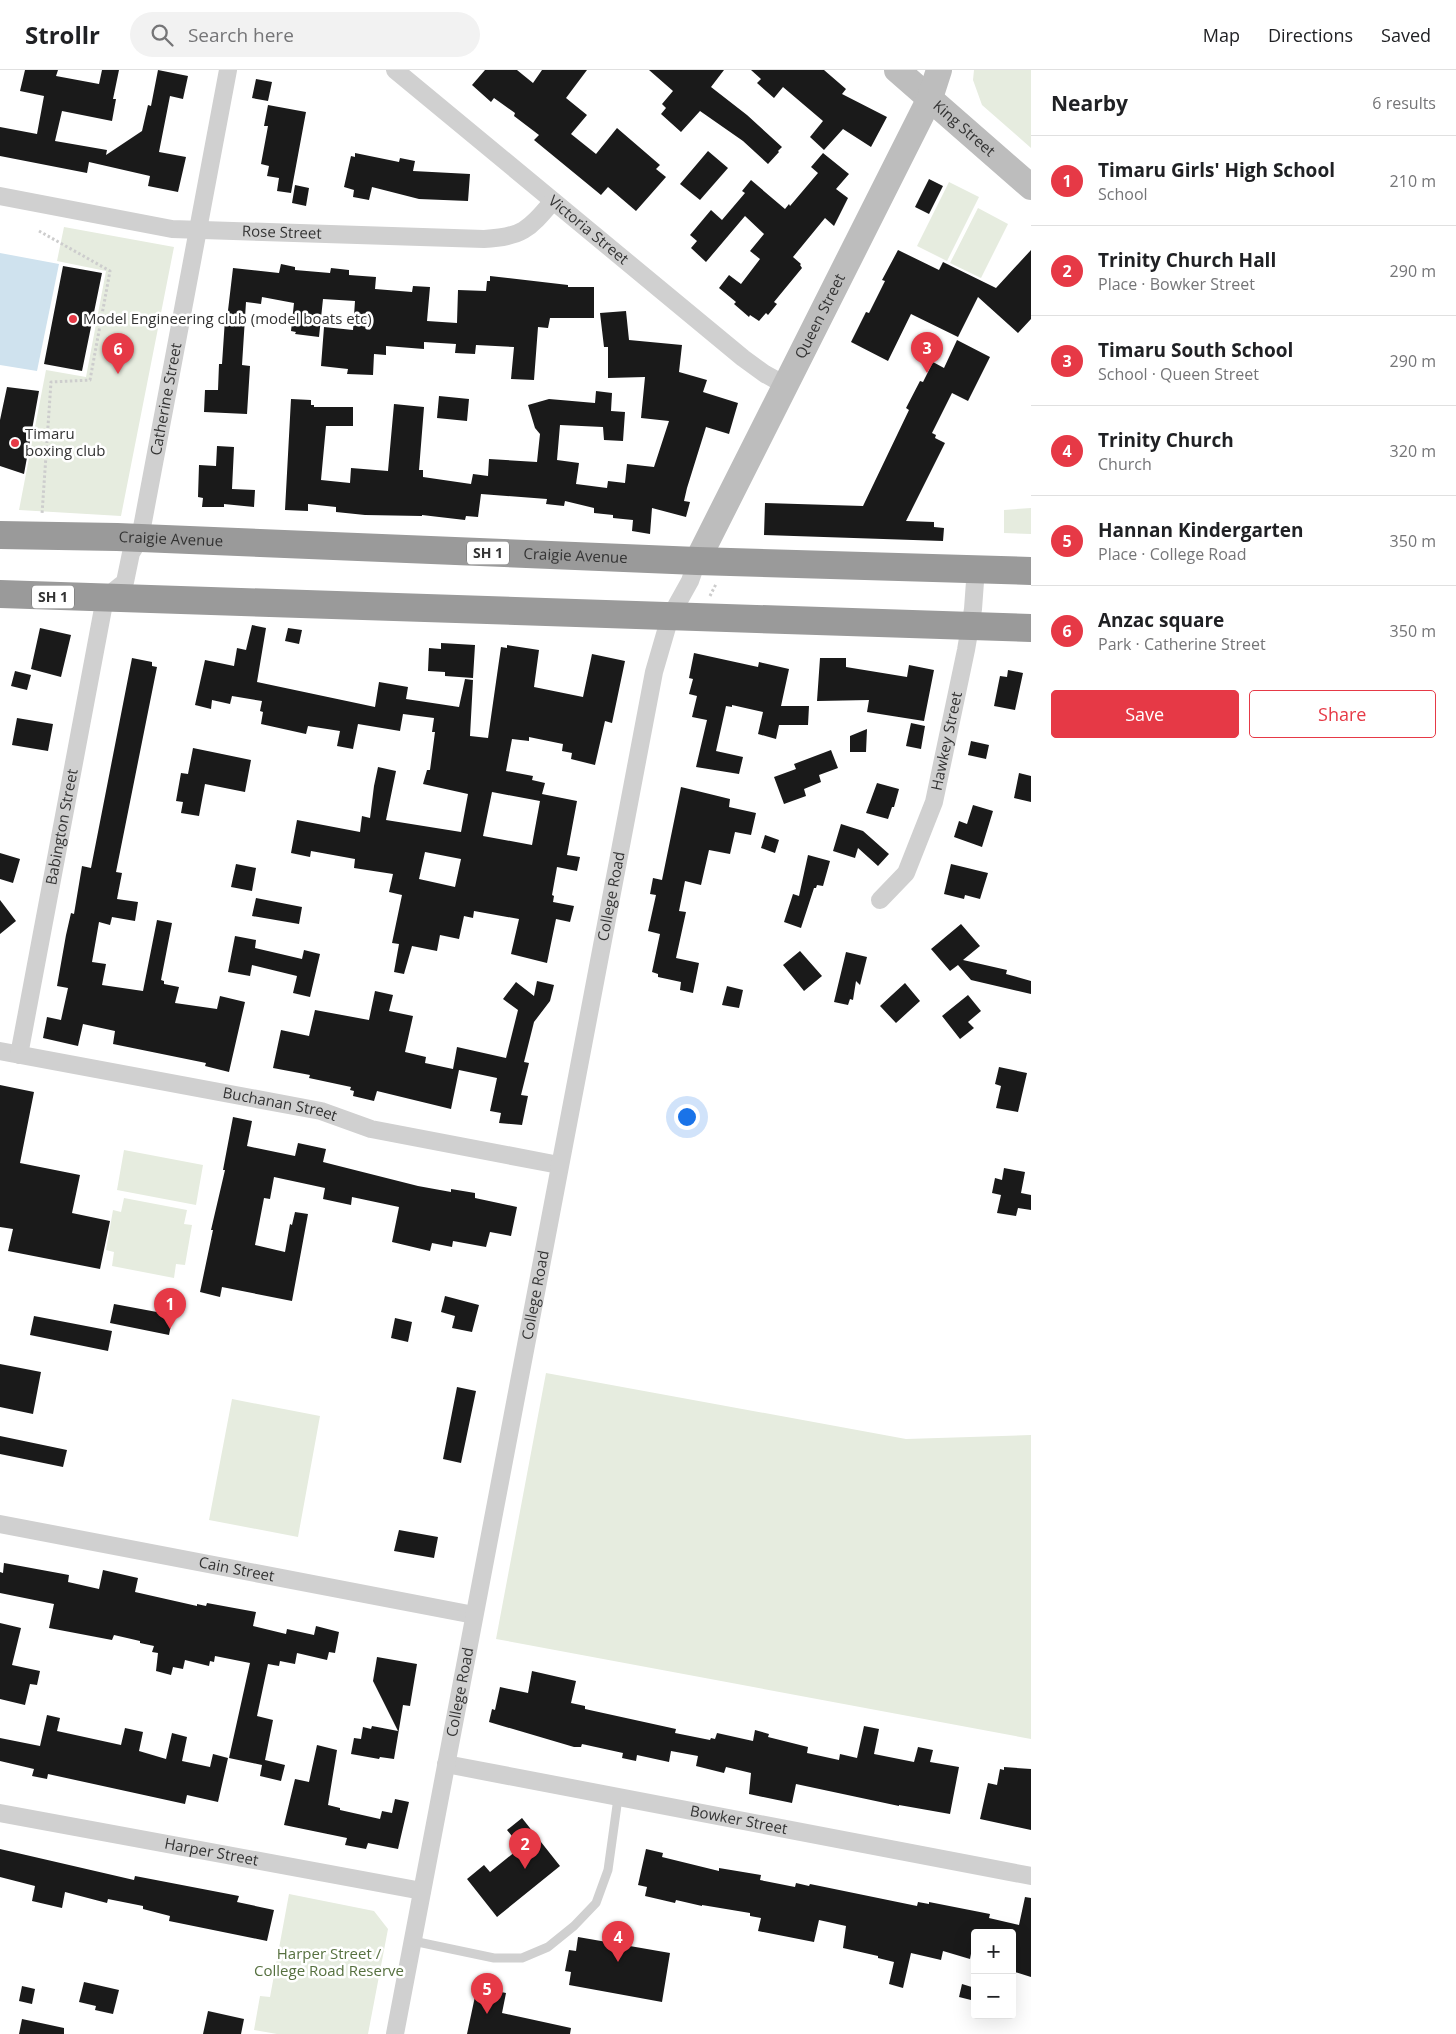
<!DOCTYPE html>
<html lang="en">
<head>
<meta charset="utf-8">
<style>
	body { margin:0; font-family:"Open Sans",sans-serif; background:#f2f2f2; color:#202124 }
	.controls { position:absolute; right:15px; bottom:15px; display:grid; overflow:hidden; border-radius:5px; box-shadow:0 5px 20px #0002 }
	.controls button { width:45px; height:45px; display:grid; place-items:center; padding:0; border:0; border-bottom:1px solid #e0e0e0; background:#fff; color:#202124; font:25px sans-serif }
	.you { position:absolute; left:686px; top:1046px; width:18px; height:18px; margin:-12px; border:4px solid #fff; border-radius:50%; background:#1a73e8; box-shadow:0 0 0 8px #1a73e833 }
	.badge { display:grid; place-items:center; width:32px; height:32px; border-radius:50%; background:#e63946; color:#fff; font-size:16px; font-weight:700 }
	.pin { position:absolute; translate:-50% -41px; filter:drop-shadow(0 1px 2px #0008) }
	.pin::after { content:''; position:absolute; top:26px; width:18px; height:15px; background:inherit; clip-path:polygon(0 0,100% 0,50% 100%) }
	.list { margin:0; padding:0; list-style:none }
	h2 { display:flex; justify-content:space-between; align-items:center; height:65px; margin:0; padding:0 20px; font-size:21px }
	h2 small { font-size:16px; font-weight:400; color:#757577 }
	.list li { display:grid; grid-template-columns:32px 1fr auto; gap:15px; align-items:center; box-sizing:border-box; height:90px; padding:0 20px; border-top:1px solid #e0e0e0 }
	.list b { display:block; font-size:19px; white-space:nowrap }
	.list p { margin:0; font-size:16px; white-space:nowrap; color:#757577 }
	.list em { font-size:16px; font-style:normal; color:#757577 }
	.actions { display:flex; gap:10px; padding:15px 20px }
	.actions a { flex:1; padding:11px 0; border:1px solid #e63946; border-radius:5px; text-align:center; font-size:18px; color:#e63946 }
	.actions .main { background:#e63946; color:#fff }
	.icon { flex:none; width:28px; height:28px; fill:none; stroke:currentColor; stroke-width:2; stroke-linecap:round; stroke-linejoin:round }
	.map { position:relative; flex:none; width:1031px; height:1964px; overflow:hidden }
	header { display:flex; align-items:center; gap:30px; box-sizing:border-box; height:70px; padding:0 25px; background:#fff; border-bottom:1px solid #e0e0e0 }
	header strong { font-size:24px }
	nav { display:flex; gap:28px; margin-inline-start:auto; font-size:18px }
	.search { width:350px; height:45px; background:#f2f2f2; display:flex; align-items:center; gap:12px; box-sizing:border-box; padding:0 18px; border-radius:28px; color:#757577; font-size:19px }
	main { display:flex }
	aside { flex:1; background:#fff }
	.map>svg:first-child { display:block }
	.green { fill:#e6ecdf }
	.water { fill:#cfe2ee }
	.building { fill:#1a1a1a; fill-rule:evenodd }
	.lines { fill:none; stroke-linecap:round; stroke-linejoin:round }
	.path { stroke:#cdcdcd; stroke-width:3; stroke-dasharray:2.5 2.5; stroke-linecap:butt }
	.lane { stroke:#d0d0d0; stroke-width:9 }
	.street { stroke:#d0d0d0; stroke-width:18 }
	.secondary { stroke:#bdbdbd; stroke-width:26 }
	.highway { stroke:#9a9a9a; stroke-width:28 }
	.poi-dot { fill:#e63946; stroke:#fff; stroke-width:2 }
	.labels { text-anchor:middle; stroke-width:5; stroke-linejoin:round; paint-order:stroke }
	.shield { fill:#fff; stroke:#707070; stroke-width:1 }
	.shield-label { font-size:14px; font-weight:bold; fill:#333 }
	.street-label { font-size:15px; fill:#333; stroke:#fff }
	.poi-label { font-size:15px; fill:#333; stroke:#fff; text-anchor:start }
	.park-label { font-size:15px; fill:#56703f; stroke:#fff }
</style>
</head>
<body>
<header>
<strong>Strollr</strong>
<div class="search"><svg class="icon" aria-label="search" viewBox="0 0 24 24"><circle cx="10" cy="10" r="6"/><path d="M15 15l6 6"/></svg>Search here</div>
<nav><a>Map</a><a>Directions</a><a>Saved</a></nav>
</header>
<main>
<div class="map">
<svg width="1031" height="1964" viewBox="0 0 1031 1964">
	<rect width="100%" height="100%" fill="#fff"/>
	<!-- green -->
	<path class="green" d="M974,0H1031V78L982,35L973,10Z
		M949,112L979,127L947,191L917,176Z
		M978,138L1008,154L981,208L950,193Z
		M64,157L174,177L121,446L19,440L46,300L86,307L106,201L57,191Z
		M1031,438V464L1004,463V440Z
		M124,1080L203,1095L196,1135L117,1120Z
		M124,1128L187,1140L184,1154L192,1155L185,1195L176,1194L174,1208L112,1196L114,1182L106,1180L113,1140L121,1142Z
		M546,1303L906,1369L1031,1365V1669L496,1569Z
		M232,1329L320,1346L298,1467L209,1450Z
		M289,1824L374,1841L388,1859L368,1964H277L254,1960L260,1926L270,1927Z"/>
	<!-- water -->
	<path class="water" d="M0,183L59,194L37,301L0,295Z"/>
	<!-- building -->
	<path class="building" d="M25,0H58L56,6L99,14L102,0H119L113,29H116L112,51L62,41L55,71L107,80L106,85L142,61L148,35L151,36L158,0L188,6L183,29L170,26L159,82L186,87L178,122L148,116L150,106L89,92L87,103L0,86V57L37,64L44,26L20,21Z
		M485,0H517L533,13L542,0H587L566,28L587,45L571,64L596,84L617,58L660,95L656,99L666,107L636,141L608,117L601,125L534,70L539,65L514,46L515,43L494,28L491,32L472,15Z
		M649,0H724L711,17L747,45L782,77L778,81L779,82L768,94L743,71L700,41L681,62L661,44L666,38L662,34L673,21Z
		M751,0H824L846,19L842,24L887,47L871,77L843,59L824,80L810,67L823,51L783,17L774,28L757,13L761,9Z
		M256,9L272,12L268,31L252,28Z
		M268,35L306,42L291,123L277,121L279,108L267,106L269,96L261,94L268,56H264Z
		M708,81L728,98L700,130L680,114Z
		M355,83L399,92L400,88L415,91L413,101L470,104L468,131L419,129L372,117L369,130L353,127L354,120L344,117L351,86L355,87Z
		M823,83L849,104L836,119L848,128L834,156L825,148L793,187L801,194L800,195L802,198L774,232L777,234L768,245L766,243L759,251L750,245L749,247L734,234L736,232L719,218L729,205L741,214L760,189L750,181L764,164L745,146L706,192L691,178L697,171L690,165L711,140L722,150L745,123L742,121L751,110L785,139L789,134L790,136L818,103L811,97Z
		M929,109L943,116L929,144L915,137Z
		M295,115L309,118L306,136L292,133Z
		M898,180L939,200L943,192L996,218L1031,180V249L1018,263L978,227L958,267L911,244L888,291L851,272L866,242L869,243L885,211L882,210Z
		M281,194L295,197V200L330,203L331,198L349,200V205L376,207L375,219L412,222L413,216L430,217L427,251L457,253L458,220L486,221L487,211H490V206L568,215V217H594V248H550L548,258L538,257L534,310L511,309L514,277L476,275L475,284L455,283L456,274L424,272V279L386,276V285L374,284L373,305L347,304L348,299L321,296L324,257L353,260L355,231L323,229L319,267L295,264L296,262L291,261L294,233L262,227L261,234L246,232L242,295L250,296L247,344L204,342L205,320H218L219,294H222L225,249H227L233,198L279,203Z
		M63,196L102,203L82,301L44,294Z
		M626,241L629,270L682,275L679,302L707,310L703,322L738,333L729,364L706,357L687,418L684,431L690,432L686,447L652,438L650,464L632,461L633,450L613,448V445L594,443V438L565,431L564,436L546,434L547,429L481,424L478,447L466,446L465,450L422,445V446L365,445L336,442V437L308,434V441L285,440L291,329L311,330V335H314V337H353V356H326L321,410L350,413L351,398L388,401L394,334L424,337L419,400H423V407L471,414L473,404L488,406L489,389L537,392L540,364L535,358L528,335L549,329L595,333L596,321L612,323L611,341L625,342L623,371L604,370L603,357L560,355L557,390L579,393L576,414L607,418L608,411L625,413L627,394L654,397L669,351L641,348L645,307L608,308V277H604L600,243Z
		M957,270L990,287L968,331L952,323L932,363L936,365L935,368L945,373L906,451L934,452V457L944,458L943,471L764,465L765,433L863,436L909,340L906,338L920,311L923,312L933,292L944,298Z
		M7,317L39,321L24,404L0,396V350Z
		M439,326L469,329L467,351L437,348Z
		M217,376L234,377L232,419L255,420L254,437L224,434V437H202L203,428L198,427L199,395L216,396Z
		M252,555L266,558L257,612L375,637L379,612L408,617L406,629L459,637L465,609L473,610L470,666L488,668L501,577L507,578V575L539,580L534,617L583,627L592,584L625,591L612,653L605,651L595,695L571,689L572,683L562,681L563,674L529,667V671L512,669L506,701L533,706L532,710L545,713L542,724L577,731L567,785L580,787L577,801L557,797L552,825L554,826L553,832L574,836L570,852L556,849L547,893L511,884L519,849L474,841L473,848L464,846L459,869L440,865L437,881L412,876L404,904L394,902L399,874L392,873L402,825L389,822L393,804L354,798L355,789L311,781L310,787L291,783L297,750L360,762L362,746L370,748L374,716L378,697L396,701L386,750L461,762L468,724L423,714L427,700H430L435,662H432L434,648L403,644L400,661L358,654L353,679L337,676L340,661L308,656L306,664L261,654L263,642L260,641L262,631L232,626L230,634L212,630L211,639L195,635L205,590L234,596L237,578L246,580ZM492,722L540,731L532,775L483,766ZM425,782L461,789L455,817L419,809Z
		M40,558L71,565L61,607L31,599Z
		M288,558L302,560L299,574L285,571Z
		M441,573L475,575L473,608L445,606V602L428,601L429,578L441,579Z
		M694,583L758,597L759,592L789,599L781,636H809L808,655H779L776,669L758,664L763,642L732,635V637L726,636L716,681L743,687L739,704L696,697L707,650L692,647L697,626L689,624L693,609L689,608Z
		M132,588L152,592V596L157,597L116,802L122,803L117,829L138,832L135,851L112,847L110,855L99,852L92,892L106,894L102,915L143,921L157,850L172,853L161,910L164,911V914L179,917L175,933L217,939L220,926L245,932L229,1002L205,996L206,993L113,974L115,961L83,954L78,976L43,968L47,947L61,950L68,918L57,916L66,865L71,843L74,844L82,796L91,798Z
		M820,588H846V597L907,607L909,595L934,600L924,651L867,642L869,630L817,631Z
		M1008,600L1023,603L1015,640L994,636L1000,606L1007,607Z
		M15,601L31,605L27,620L11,616Z
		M17,648L53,654L48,681L12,675Z
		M911,653L925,656L921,679L906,676Z
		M867,659L866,682H850V666Z
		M971,671L989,675L986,689L968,685Z
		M193,678L251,690L245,722L205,714L199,746L181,743L183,732L176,731L181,703L188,704Z
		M831,680L838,698L819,705L821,712L804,719L806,726L784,734L774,707L796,699L794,694Z
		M1019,703L1031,706V732L1014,728Z
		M877,713L899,719L894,737H892L888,749L866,743Z
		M681,717L730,729L729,737L756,743L751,765L735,762L730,784L709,780L701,815L685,811L679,841L686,842L676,888L699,893L693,923L680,920L681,912L658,907V904L652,902L660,864L648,861L656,825L650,824L653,808L662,810Z
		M973,735L993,741L982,777L954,767L959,751L967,754Z
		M841,754L863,761L889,784L878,796L858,778L855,788L833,781Z
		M765,765L779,770L775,783L761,778Z
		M0,783L20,789L13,813L0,809Z
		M808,785L830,791L823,816L817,815L816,818H814L801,858L784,852L793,824L799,826Z
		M236,794L256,798L252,821L231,817Z
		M951,794L988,803L980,829L965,825L964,829L944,824Z
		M256,828L302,837L299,854L252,846Z
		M0,830L16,851L0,864Z
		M961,854L980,876L963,890L1007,900L1006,904L1031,911V924L971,910L958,895L950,901L931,879Z
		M235,866L256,870L255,878L302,889L304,880L320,884L310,927L293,923L297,906L252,895L250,906L228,902Z
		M800,881L822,906L804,921L783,895Z
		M846,882L867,887L860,915L856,911L853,930L850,929L848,935L834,932Z
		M537,911L554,915L550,931L534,952L524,992L529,993L521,1025L528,1026L522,1055L499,1053L501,1043L490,1041L497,1008L459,1000L451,1039L377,1021L374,1031L353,1026L354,1021L350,1020L351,1017L309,1008L310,1005L273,998L281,960L309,966L315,940L369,950L375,921L393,925L389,941L413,946L405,982L426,987L425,993L453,999L457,977L506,988L518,940L503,929L516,912L534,926Z
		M905,913L920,931L896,953L880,936Z
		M727,916L743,920L739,938L722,935Z
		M968,925L981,941L968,952L974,958L960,969L942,946Z
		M999,997L1027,1003L1018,1042L996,1038L1001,1016L995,1014Z
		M0,1015L34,1022L20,1093L80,1105L72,1143L110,1151L100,1199L8,1181L13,1159L0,1157Z
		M233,1047L252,1051L247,1076L295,1086L298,1073L326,1079L323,1092L418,1116L451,1122V1119L475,1123V1128L517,1137L511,1166L490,1162L486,1177L453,1171L452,1177L432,1173L430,1181L392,1172L399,1137L352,1127L351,1135L323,1129L325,1118L274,1107L270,1129L264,1128L255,1175L285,1182L290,1154L292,1155L295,1142L308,1144L292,1231L222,1217L220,1227L200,1222L213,1160H211L225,1100H223Z
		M1004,1098L1025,1102L1021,1123L1031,1125V1140L1018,1138L1016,1146L997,1143L1001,1125L992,1123L995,1108L1002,1110Z
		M445,1226L479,1235L472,1262L452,1258L455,1246L441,1242Z
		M114,1234L173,1245L169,1265L110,1253Z
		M34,1246L112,1261L108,1281L30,1265Z
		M395,1248L412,1252L408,1272L391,1268Z
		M0,1294L41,1302L33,1344L0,1337Z
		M457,1317L476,1321L461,1393L443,1389Z
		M0,1366L67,1380L63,1397L0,1384Z
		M399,1460L438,1467L434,1488L394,1481Z
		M4,1493L69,1505L68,1512L99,1519L103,1500L138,1508L135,1522L197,1536V1534L206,1536L207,1533L256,1542L253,1556L286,1564L287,1559L314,1565L316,1556L339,1562L335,1583L329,1582L327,1590L297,1583L295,1594L280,1591L279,1596L268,1594L257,1646L273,1650L265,1690L285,1695L281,1711L260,1706L262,1695L229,1688L250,1593L215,1586L214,1592L210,1591L209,1596L185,1590L183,1599L173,1597L171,1605L156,1601L158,1583L152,1582L154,1576L140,1573V1571L114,1565L112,1570L49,1558L54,1534L0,1523V1502L3,1503Z
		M0,1553L21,1558L12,1595L40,1601L37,1615L30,1614L25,1635L0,1629Z
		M377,1587L417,1594L410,1636L403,1635L394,1689L380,1687L379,1689L351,1684L354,1668L361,1669L363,1657L371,1659L372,1656L398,1661L373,1611Z
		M532,1601L576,1611L571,1633L585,1636V1639L676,1659L675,1663L710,1670L711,1668L715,1669L717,1663L753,1671L755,1660L769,1664L768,1667L808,1677L807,1683L839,1690L840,1684L857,1688L864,1656L879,1659L874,1684L914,1692L918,1677L933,1680L930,1692L959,1697L950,1744L899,1735V1736L796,1714L792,1733L749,1724L751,1703L726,1697L724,1703L696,1696L698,1686L671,1681L669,1692L637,1685L636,1691L622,1688L623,1683L582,1674L581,1677H574L489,1652L492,1639L495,1640L500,1617L528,1623Z
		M47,1645L60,1648L57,1661L121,1675L125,1658L143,1662L139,1681L166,1689L172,1663L187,1667L182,1691L210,1697L213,1684L228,1688L218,1732L187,1725L185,1734L48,1704L47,1709L32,1706L34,1699L0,1691V1668L40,1676Z
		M317,1675L337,1680L328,1735L340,1738V1740L380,1749L382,1741L392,1743L395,1729L409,1732L398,1779L368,1773L366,1779L345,1775L347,1768L284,1755L295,1709L309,1712Z
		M1004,1697L1031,1699V1760L980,1749L988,1713L997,1715L1000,1699L1004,1700Z
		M522,1748L560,1796L497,1847L467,1809L484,1795L490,1802L521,1777L507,1760Z
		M0,1779L134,1810L135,1806L239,1826L237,1832L274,1840L267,1871L169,1851L170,1846L143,1839V1836L108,1829L107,1833L65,1822L62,1838L32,1831L35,1816L0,1807Z
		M646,1779L663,1783L662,1787L719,1801V1798L761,1805L760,1810L795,1817L796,1813L809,1816L810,1814L917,1836L918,1832L929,1834V1832L990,1844L989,1848L1019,1855L1025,1827L1031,1828V1907L1012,1901V1863H975L970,1889L943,1881L941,1890L911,1883L903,1918L889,1914L894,1892L878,1888V1886L843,1878L846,1856L819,1850L814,1872L758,1861L761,1848L750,1846V1843L702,1835V1836L676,1830L675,1833L645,1826L647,1817L638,1815Z
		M578,1867L670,1883L662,1932L569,1915L571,1902L565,1901L569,1880L576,1881Z
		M84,1912L119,1920L113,1944L95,1940L96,1936L79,1932Z
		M962,1914L975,1918V1931L959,1927Z
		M22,1916L35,1919L32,1934L19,1931Z
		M477,1917L506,1923L502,1943L571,1958L570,1964H467Z
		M208,1941L244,1949L241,1964H203Z
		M22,1949L64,1958V1964H19Z"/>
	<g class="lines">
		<!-- path -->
		<path class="path" d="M39,161L110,201L90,310L51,312L42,444
			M710,526L716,514"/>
		<!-- lane -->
		<path class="lane" d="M413,1871L494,1888H522L548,1877L574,1856L596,1833L608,1800L618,1728"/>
		<!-- street -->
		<g class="street">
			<path id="s1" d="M395,0L743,288L765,304L785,315"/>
			<path id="s2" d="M0,126L172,159L484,169C523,167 529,159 553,131"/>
			<path id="s3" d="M880,830L906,803L934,732L966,580L973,539L976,498"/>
			<path id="s4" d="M0,981L321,1041L371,1059L559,1095"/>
			<path id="s5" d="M19,985L105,528L125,512L131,483L140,468L228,0"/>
			<path id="s6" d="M0,1454L474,1545"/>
			<path id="s7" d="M446,1694L1031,1806"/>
			<path id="s8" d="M0,1743L422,1821"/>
			<path id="s9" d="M395,1964L654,602L670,547L690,511L697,491"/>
		</g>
		<!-- secondary -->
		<g class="secondary">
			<path id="s10" d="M897,0L1031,117"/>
			<path id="s11" d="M697,491L930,28L939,0"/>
		</g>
		<!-- highway -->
		<g class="highway">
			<path id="s12" d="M0,465L117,467L697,491L1031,501"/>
			<path d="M0,524L1031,558"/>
		</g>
	</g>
	<!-- markers -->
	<g class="poi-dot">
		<circle cx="73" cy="249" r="5"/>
		<circle cx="15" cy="373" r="5"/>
	</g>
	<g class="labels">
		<!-- shield labels -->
		<g class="shield">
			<rect x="467" y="471.5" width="42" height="23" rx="4"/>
			<rect x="32" y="515.5" width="42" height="23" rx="4"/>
		</g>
		<g class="shield-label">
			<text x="488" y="488">SH 1</text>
			<text x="53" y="532">SH 1</text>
		</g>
		<!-- street labels -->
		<g class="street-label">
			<text dy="5" stroke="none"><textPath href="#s10" startOffset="89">King Street</textPath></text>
			<text dy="5" stroke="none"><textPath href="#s1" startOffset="251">Victoria Street</textPath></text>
			<text dy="5" stroke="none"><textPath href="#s2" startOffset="285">Rose Street</textPath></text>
			<text dy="5" stroke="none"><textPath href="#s11" startOffset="274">Queen Street</textPath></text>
			<text dy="5" stroke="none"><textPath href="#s5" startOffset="679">Catherine Street</textPath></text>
			<text dy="5" stroke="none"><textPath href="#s12" startOffset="171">Craigie Avenue</textPath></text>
			<text dy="5" stroke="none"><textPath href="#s12" startOffset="576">Craigie Avenue</textPath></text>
			<text dy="5" stroke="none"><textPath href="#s3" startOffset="176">Hawkey Street</textPath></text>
			<text dy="5" stroke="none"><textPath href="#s5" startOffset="232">Babington Street</textPath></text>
			<text dy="5" stroke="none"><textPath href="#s9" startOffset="1158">College Road</textPath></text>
			<text dy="5" stroke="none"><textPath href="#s4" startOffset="285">Buchanan Street</textPath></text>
			<text dy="5" stroke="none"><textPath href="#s9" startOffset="752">College Road</textPath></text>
			<text dy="5" stroke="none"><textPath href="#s6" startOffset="241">Cain Street</textPath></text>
			<text dy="5" stroke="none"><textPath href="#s9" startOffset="348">College Road</textPath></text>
			<text dy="5" stroke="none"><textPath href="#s7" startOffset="298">Bowker Street</textPath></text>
			<text dy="5" stroke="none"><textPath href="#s8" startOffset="215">Harper Street</textPath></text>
		</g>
		<!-- poi labels -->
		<g class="poi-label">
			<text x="83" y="254">Model Engineering club (model boats etc)</text>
			<text x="25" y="369">Timaru<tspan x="25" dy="17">boxing club</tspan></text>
		</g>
		<!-- park labels -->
		<g class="park-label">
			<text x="329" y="1889">Harper Street /<tspan x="329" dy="17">College Road Reserve</tspan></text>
		</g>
	</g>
</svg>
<div class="controls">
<button>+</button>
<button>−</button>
</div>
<div class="you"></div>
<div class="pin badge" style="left:170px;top:1259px">1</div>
<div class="pin badge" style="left:525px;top:1799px">2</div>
<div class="pin badge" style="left:927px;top:303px">3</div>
<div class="pin badge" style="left:618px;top:1892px">4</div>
<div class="pin badge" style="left:487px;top:1944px">5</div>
<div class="pin badge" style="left:118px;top:304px">6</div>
</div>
<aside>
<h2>Nearby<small>6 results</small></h2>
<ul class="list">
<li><span class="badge">1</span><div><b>Timaru Girls' High School</b><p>School</p></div><em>210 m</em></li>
<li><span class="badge">2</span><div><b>Trinity Church Hall</b><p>Place · Bowker Street</p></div><em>290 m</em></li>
<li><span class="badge">3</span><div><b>Timaru South School</b><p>School · Queen Street</p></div><em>290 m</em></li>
<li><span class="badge">4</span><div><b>Trinity Church</b><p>Church</p></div><em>320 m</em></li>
<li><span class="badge">5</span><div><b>Hannan Kindergarten</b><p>Place · College Road</p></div><em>350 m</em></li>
<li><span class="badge">6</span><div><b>Anzac square</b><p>Park · Catherine Street</p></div><em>350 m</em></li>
</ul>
<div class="actions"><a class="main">Save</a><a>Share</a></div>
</aside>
</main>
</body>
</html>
